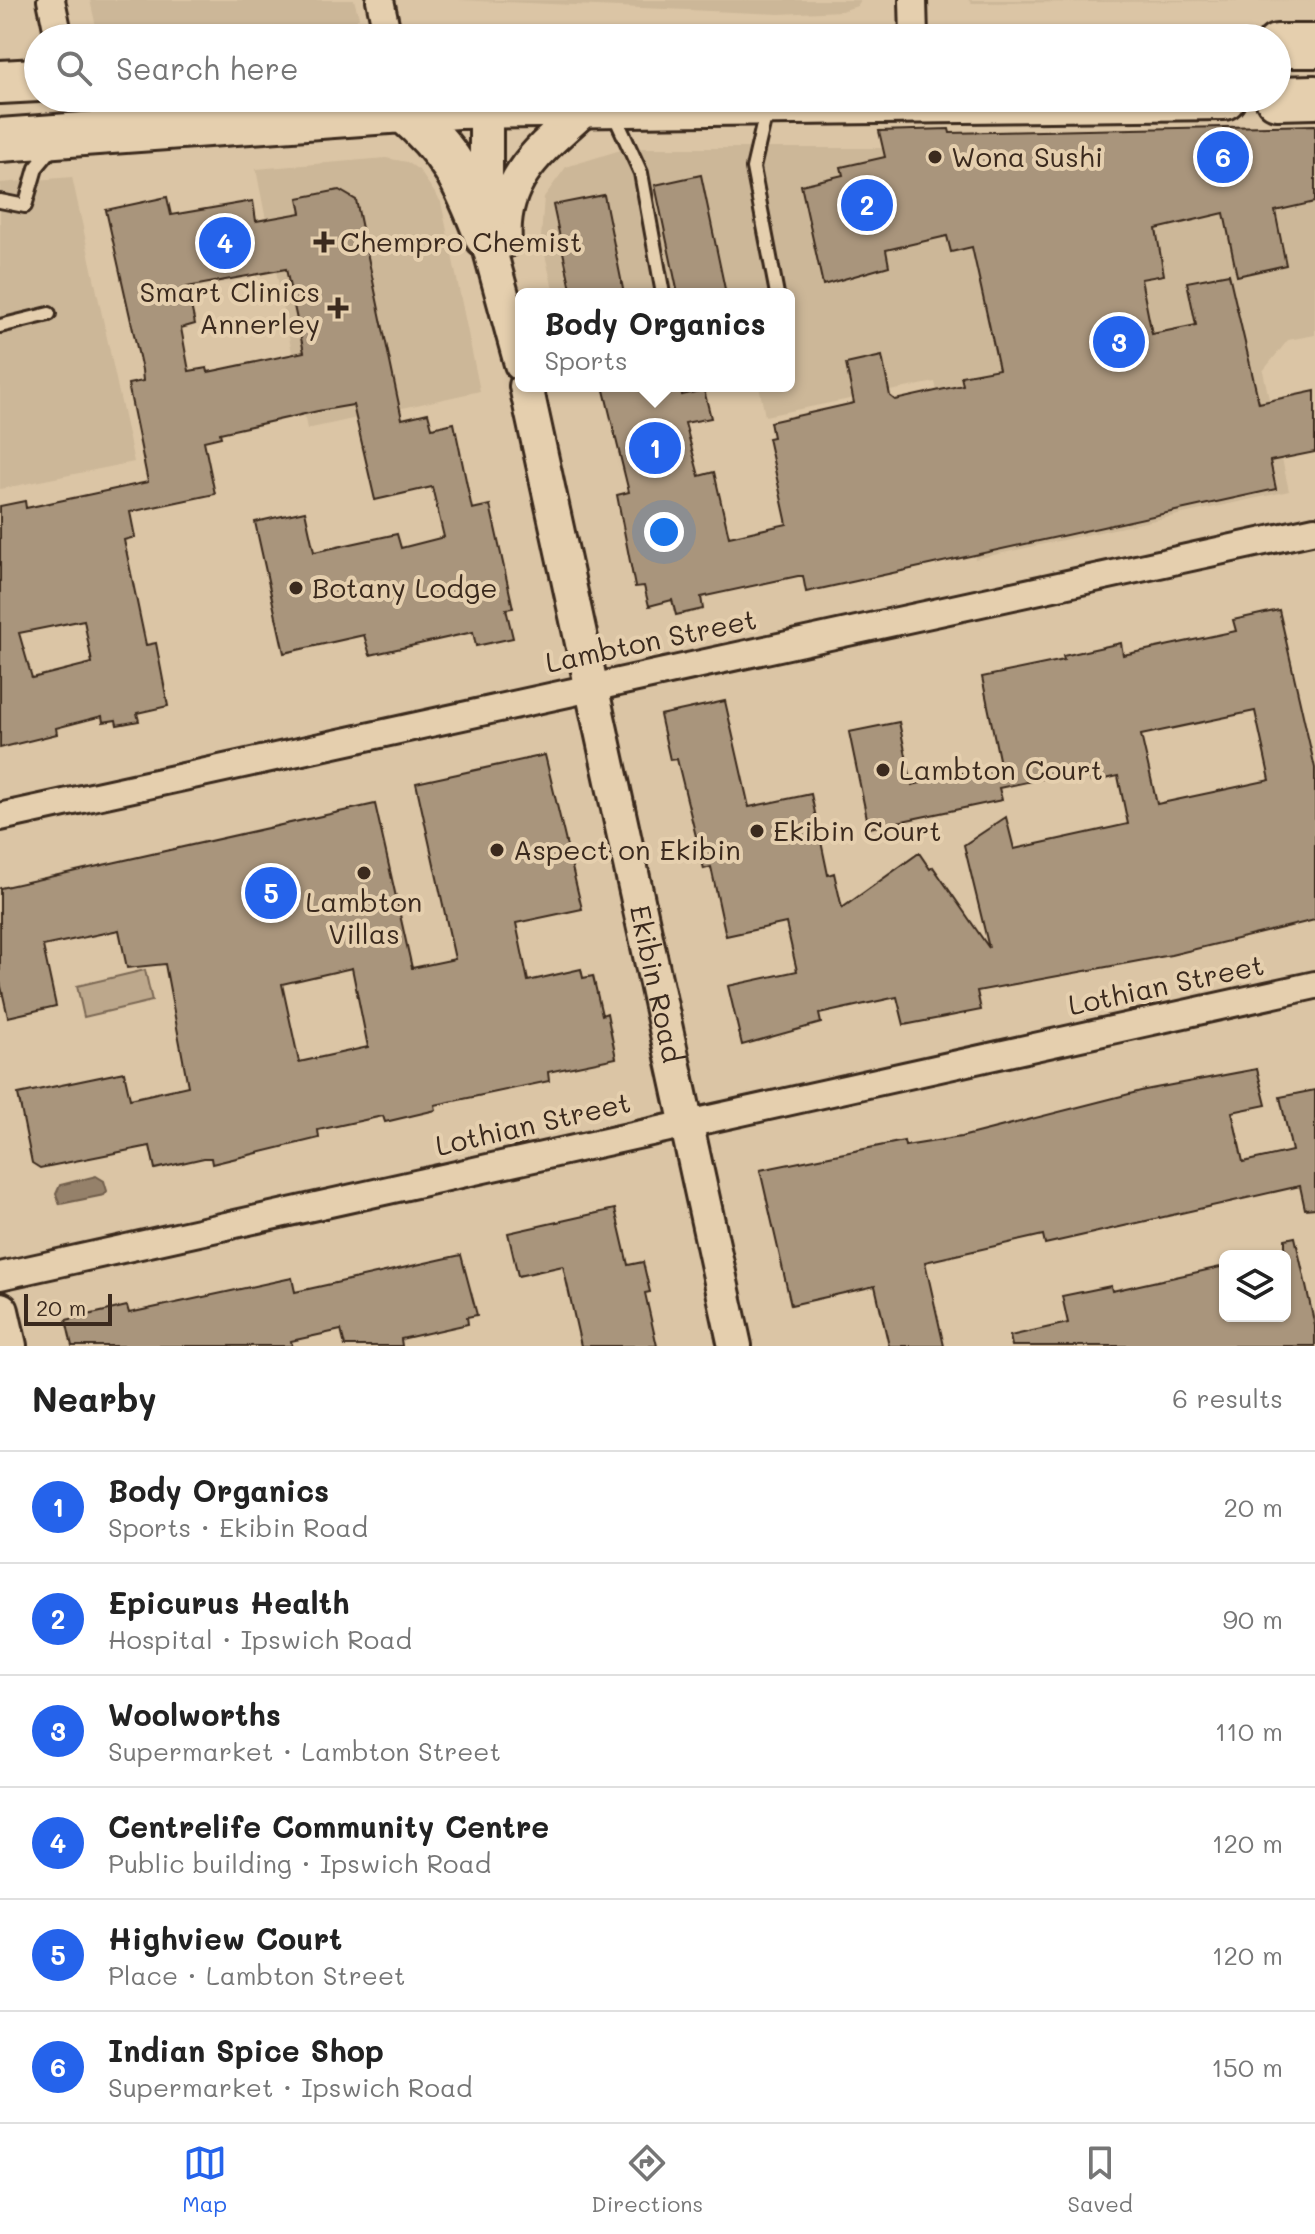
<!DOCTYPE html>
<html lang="en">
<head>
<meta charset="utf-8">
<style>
	body { margin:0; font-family:Mali,sans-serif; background:#f2f2f2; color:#222 }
	.controls { position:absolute; right:24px; bottom:24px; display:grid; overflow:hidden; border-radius:12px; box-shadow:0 2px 6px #0004 }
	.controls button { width:72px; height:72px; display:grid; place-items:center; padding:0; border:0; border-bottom:2px solid #e0e0e0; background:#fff; color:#222; font:40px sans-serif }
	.scale { position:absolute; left:24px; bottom:20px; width:88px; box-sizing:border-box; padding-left:8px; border:4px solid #3b2a1e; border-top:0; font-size:22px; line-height:28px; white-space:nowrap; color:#3b2a1e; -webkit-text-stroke:6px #e5cfae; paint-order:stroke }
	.you { position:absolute; left:664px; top:532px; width:28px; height:28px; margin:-20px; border:6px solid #fff; border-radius:50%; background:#1a73e8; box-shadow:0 0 0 12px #1a73e833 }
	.badge { display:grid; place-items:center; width:52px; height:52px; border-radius:50%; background:#2563eb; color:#fff; font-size:26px; font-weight:700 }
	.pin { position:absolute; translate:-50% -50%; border:4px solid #fff; box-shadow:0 2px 8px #0006 }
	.popup { position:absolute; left:515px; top:288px; width:280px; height:104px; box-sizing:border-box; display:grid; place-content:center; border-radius:12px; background:#fff; filter:drop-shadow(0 2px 6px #0005); font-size:26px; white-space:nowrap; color:#767676 }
	.popup b { font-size:30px; color:#222 }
	.popup::after { content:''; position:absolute; left:50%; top:100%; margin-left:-16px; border:16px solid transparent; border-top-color:#fff }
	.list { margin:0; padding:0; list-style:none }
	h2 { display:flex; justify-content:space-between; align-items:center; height:104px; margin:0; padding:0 32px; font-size:34px }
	h2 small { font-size:26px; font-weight:400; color:#767676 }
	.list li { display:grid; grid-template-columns:52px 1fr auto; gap:24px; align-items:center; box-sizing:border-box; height:112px; padding:0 32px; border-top:2px solid #e0e0e0 }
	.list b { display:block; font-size:30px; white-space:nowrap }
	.list p { margin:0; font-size:26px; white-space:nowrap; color:#767676 }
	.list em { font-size:26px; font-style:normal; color:#767676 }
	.icon { flex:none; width:44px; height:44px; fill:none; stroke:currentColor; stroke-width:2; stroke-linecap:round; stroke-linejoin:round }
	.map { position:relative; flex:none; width:1315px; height:1346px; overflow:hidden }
	.search { position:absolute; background:#fff; box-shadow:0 2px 6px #0004; left:24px; right:24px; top:24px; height:88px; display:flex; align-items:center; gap:20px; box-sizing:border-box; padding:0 28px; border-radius:44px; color:#767676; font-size:30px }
	.sheet { height:776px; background:#fff }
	nav { display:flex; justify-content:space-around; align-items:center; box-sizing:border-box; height:112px; border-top:2px solid #e0e0e0; background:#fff; font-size:22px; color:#767676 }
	nav a { display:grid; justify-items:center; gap:4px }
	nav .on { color:#2563eb }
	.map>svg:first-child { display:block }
	.built { fill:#ccb798 }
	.green { fill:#bda88c; stroke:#7c6955; stroke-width:2 }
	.water { fill:#95816a; stroke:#715e4c; stroke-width:2 }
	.building { fill:#a9957b; stroke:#3b2a1e; stroke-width:2; fill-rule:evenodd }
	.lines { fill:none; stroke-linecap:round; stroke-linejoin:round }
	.service-casing { stroke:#3b2a1e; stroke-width:18 }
	.minor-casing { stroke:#3b2a1e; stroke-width:32 }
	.tertiary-casing { stroke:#3b2a1e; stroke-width:38 }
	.secondary-casing { stroke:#3b2a1e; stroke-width:42 }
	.trunk-casing { stroke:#3b2a1e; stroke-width:48 }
	.service { stroke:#e5cfae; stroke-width:12 }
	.minor { stroke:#e5cfae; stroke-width:26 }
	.tertiary { stroke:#e5cfae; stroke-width:32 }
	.secondary { stroke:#e5cfae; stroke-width:36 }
	.trunk { stroke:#e5cfae; stroke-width:42 }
	.poi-dot { fill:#3b2a1e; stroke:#e5cfae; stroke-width:3 }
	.labels { text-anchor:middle; stroke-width:8; stroke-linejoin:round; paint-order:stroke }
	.poi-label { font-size:28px; fill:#3b2a1e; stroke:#e5cfae; text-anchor:start }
	.street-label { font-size:28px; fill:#3b2a1e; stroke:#e5cfae }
</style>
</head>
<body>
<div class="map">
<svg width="1315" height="1346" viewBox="0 0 1315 1346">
	<rect width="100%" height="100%" fill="#dbc5a5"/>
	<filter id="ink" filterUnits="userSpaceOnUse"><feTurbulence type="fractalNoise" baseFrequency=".0125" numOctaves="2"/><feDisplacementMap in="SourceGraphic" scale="16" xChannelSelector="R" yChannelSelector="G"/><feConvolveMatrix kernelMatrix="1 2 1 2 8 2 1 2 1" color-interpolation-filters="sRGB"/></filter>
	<g filter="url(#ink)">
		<!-- built -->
		<path class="built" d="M90,0H354L359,17L353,25L97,31Z
			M458,0H861L857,6L841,11L779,14Z
			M968,0H1315L972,3Z
			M1315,138V335L1288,340L1263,371L1289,491L975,559L935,382L765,416L759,386H789V294H554L541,237L544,197L566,167L627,148H883Z
			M386,158L407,162L419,170L441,202L480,391L307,429L256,169Z
			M72,177L134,462L0,489V183Z"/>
		<!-- green -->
		<path class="green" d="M145,970L152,1001L84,1017L77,986Z"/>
		<!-- water -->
		<path class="water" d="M96,1176L104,1181L107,1191L104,1195L60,1204L56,1194L60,1185Z"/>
		<!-- building -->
		<path class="building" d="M1315,125V202L1275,211L1286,265L1237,276L1224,213L1156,229L1164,275L1141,279L1152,334L1196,325L1187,282L1229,274L1259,403L1315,391V452L1270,461L1276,489L806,592L803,576H798L701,597L703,609L676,615L672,600L649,606L644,586L635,587L617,495L629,492L603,386H680L682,395L704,390L711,418L685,423L699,476L714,472L729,537L787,524L768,438L773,437L770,422L854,403L846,364L882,356L890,396L895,400L963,385L961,376L999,369L972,247L951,252L947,236L886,250L889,266L823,285L801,185L843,175L841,167L885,157L879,131L949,129L950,133Z
			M701,175L726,294H678L655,185Z
			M339,190L356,200L402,419L428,413L432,428L454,423L472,509L490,505L513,608L506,609L513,638L476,646L473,632L370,655L364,635L284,653L255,522L305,511L314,552L397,534L401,548L444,537L432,487L375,500L353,405L318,411L220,433L221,437L204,441L215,494L130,512L135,537L124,540L146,645L156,643L168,706L137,713L139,721L117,725L116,720L103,722L102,716L56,728L57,734L0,748V506L25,501L26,508L148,482L128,384L143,381L142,370L106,210L167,197L171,215L253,201L256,221L301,213L298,198ZM286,269L304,352L208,372L207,368L189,371L181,328L195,324L187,287ZM84,620L92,663L32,678L19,633Z
			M604,195L624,294H572L553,205Z
			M1279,610L1315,768V920L1171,955L977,991L981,1010L904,1025L897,997L819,1014L821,1023L742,1045L728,986L797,971L786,923L726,936L711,867L704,869L677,759L670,760L660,715L725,701L749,807L811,794L828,875L834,873L842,908L919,853L930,869L933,867L989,948L964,845L1006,817L1014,849L1128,824L1118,776L1091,782L1088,769L999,788L1002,800L869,828L849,732L899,722L912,785L1000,764L982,677L1064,660L1063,656L1121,643L1123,655L1236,631L1233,620ZM1255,711L1270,780L1157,804L1141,735Z
			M545,755L582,909L516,923L528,981L581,969L583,978L593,976L602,1015L607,1013L616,1058L548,1072L549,1081L435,1105L436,1110L385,1122L383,1116L318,1130L319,1138L212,1164L211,1158H204L155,1169L150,1146L40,1168L32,1163L18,1094L124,1072L130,1099L188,1086L165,964L127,968L119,930L43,946L56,1006L8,1017L0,982V888L375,804L412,968L455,959L416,783ZM352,968L368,1047L299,1062L282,984Z
			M1257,1069L1266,1105L1232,1112L1243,1162L1292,1151L1280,1097L1315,1090V1208L1305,1209L1300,1186L1045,1244L1043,1235L925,1262L944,1346H889L875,1286L791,1305L760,1170L904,1141L905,1146L961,1137L1145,1090Z
			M615,1209L628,1265L643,1262L650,1292L645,1293L657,1346H581L563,1266L518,1276L508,1233Z
			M1295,1237L1315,1326V1346H1012L1010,1336L1068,1323L1062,1296L1111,1286L1112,1291L1225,1266V1316H1285V1239Z
			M461,1255L477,1315L467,1317L468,1324L401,1339L402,1346H345L341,1330L291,1341L292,1346H72L66,1320L127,1306L129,1313L292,1278L295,1292Z"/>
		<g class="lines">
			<defs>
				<path id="service" d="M613,112L641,173L663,294
					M766,112L753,168L777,294
					M0,201L25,206L36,168L55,145
					M0,326L49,314"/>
				<path id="minor" d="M51,0L59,38
					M380,0L388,38
					M913,0L914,38
					M0,817L1315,530
					M0,1276L1315,985"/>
				<g id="tertiary">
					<path d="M486,98V236L521,364"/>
					<path d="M505,241C500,176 545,146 588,106"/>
					<path id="s1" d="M526,386L735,1346"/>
				</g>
				<path id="secondary" d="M0,1311L8,1346"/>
				<path id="trunk" d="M1277,46H1315
					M0,82L38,80
					M1277,98L1315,97
					M404,111C450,150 465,181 486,236
					M0,140L458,107L1224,98"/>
			</defs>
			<!-- service casing -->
			<use href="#service" class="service-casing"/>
			<!-- minor casing -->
			<use href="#minor" class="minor-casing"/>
			<!-- tertiary casing -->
			<use href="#tertiary" class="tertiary-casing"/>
			<!-- secondary casing -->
			<use href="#secondary" class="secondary-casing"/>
			<!-- trunk casing -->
			<use href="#trunk" class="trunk-casing"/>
			<!-- service -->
			<use href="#service" class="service"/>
			<!-- minor -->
			<use href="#minor" class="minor"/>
			<!-- tertiary -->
			<use href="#tertiary" class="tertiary"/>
			<!-- secondary -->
			<use href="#secondary" class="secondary"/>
			<!-- trunk -->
			<use href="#trunk" class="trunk"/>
		</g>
	</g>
	<!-- markers -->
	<g class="poi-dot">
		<circle cx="935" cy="157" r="8"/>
		<path d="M320 230h8v8h8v8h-8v8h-8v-8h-8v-8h8z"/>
		<path d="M334 296h8v8h8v8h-8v8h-8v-8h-8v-8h8z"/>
		<circle cx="296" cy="588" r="8"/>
		<circle cx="883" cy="770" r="8"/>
		<circle cx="757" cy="831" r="8"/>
		<circle cx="497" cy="850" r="8"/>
		<circle cx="364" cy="873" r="8"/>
	</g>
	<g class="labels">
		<!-- poi labels -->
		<g class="poi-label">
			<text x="951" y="167">Wona Sushi</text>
			<text x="340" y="252">Chempro Chemist</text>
			<text x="320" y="302" text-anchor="end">Smart Clinics<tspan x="320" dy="32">Annerley</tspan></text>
			<text x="312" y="598">Botany Lodge</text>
			<text x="899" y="780">Lambton Court</text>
			<text x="773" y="841">Ekibin Court</text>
			<text x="513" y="860">Aspect on Ekibin</text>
			<text x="364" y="912" text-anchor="middle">Lambton<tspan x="364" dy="32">Villas</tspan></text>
		</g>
		<!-- street labels -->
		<g class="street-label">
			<text transform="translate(651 641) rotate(-12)" y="10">Lambton Street</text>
			<text dy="10" stroke="none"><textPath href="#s1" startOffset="612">Ekibin Road</textPath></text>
			<text transform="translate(1166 985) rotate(-12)" y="10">Lothian Street</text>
			<text transform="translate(533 1124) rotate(-13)" y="10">Lothian Street</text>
		</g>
	</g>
</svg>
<div class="controls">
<button><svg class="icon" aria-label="layers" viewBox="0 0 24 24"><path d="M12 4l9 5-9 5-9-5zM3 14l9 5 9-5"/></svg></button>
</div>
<div class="scale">20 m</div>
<div class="you"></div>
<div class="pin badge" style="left:655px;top:448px">1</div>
<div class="popup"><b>Body Organics</b>Sports</div>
<div class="pin badge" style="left:867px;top:205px">2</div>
<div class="pin badge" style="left:1119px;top:342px">3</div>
<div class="pin badge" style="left:225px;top:243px">4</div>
<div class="pin badge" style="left:271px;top:893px">5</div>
<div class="pin badge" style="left:1223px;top:157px">6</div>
<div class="search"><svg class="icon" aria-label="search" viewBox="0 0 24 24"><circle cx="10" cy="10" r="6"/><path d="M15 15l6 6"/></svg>Search here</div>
</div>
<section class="sheet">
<h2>Nearby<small>6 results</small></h2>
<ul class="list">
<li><span class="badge">1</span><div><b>Body Organics</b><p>Sports · Ekibin Road</p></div><em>20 m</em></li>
<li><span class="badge">2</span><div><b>Epicurus Health</b><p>Hospital · Ipswich Road</p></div><em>90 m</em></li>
<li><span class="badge">3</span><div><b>Woolworths</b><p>Supermarket · Lambton Street</p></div><em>110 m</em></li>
<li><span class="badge">4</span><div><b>Centrelife Community Centre</b><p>Public building · Ipswich Road</p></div><em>120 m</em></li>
<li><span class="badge">5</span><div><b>Highview Court</b><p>Place · Lambton Street</p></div><em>120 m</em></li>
<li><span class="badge">6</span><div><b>Indian Spice Shop</b><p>Supermarket · Ipswich Road</p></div><em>150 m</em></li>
</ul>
</section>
<nav>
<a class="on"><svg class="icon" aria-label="map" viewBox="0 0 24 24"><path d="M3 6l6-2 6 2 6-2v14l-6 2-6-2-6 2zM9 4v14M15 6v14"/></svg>Map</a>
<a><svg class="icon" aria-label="directions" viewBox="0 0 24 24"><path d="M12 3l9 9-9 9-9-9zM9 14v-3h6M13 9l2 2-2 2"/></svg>Directions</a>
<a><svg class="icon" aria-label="saved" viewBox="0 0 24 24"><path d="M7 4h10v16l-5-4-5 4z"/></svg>Saved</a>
</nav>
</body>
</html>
